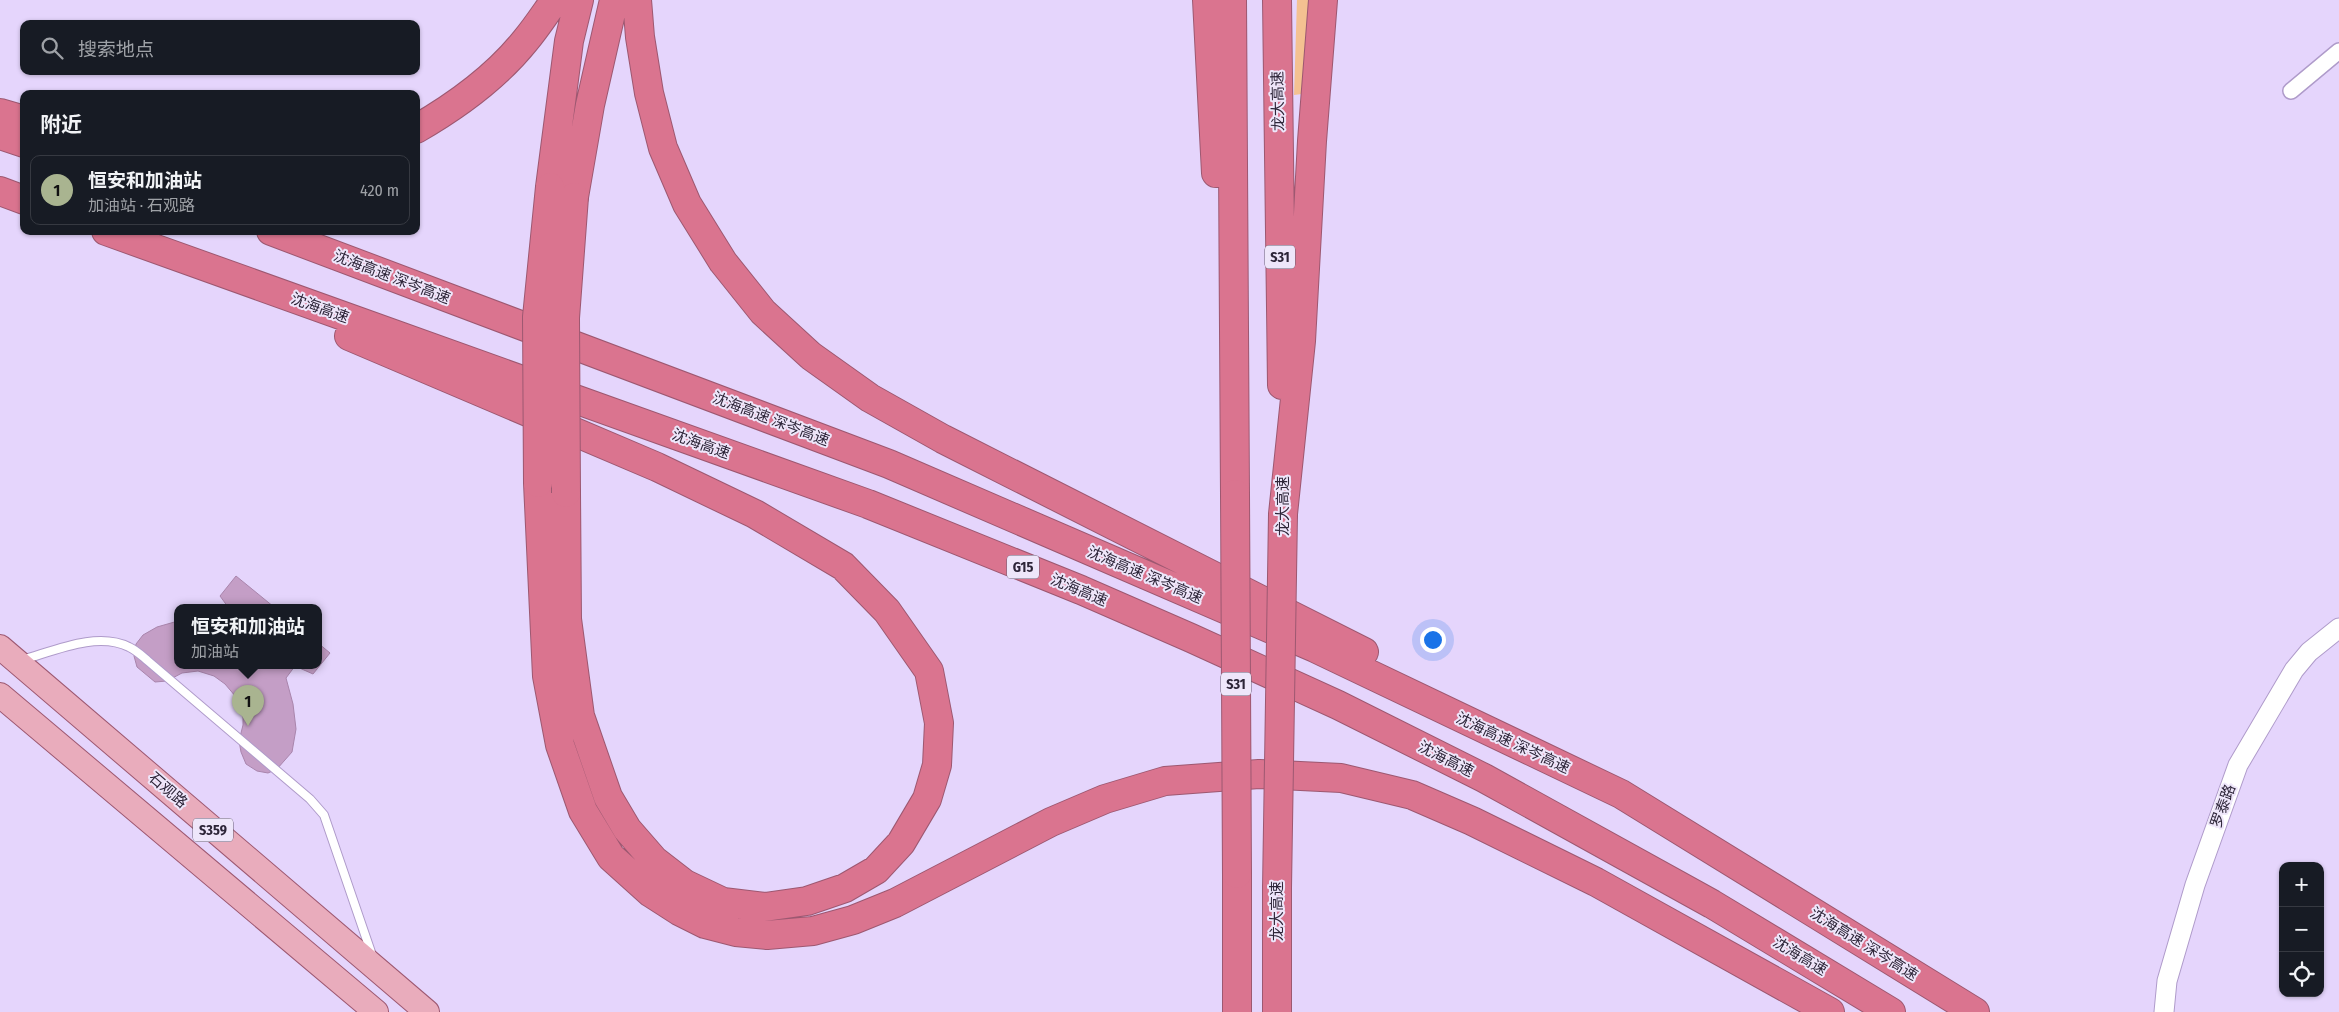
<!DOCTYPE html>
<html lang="zh">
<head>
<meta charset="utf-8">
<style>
	body { margin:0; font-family:"Fira Sans Condensed","Noto Sans SC",sans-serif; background:#20242c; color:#f1f3f6 }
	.controls { position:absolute; right:15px; bottom:15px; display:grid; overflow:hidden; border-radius:10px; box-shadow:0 1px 4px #0004 }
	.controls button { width:45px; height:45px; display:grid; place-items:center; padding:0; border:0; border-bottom:1px solid #363941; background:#171b24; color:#f1f3f6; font:25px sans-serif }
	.you { position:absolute; left:1432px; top:639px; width:18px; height:18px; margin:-12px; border:4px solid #fff; border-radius:50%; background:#1a73e8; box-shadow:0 0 0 8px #1a73e833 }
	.badge { display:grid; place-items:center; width:32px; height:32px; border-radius:50%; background:#a9b490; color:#111; font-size:16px; font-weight:700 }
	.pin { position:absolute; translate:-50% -41px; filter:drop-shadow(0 1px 2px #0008) }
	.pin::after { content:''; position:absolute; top:26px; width:18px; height:15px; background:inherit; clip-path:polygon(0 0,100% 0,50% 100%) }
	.popup { position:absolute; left:174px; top:604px; width:148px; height:65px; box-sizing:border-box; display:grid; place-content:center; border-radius:10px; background:#171b24; filter:drop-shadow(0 1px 4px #0005); font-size:16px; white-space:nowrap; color:#9ea1a6 }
	.popup b { font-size:19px; color:#f1f3f6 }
	.popup::after { content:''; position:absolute; left:50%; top:100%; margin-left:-10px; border:10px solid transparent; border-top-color:#171b24 }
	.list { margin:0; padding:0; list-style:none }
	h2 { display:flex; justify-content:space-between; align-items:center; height:65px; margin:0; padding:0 20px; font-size:21px }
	h2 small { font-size:16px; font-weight:400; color:#9ea1a6 }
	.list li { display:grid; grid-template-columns:32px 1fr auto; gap:15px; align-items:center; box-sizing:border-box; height:70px; margin:0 10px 10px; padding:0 10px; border:1px solid #363941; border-radius:10px }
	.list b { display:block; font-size:19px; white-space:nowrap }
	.list p { margin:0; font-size:16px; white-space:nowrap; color:#9ea1a6 }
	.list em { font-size:16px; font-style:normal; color:#9ea1a6 }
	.icon { flex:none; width:28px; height:28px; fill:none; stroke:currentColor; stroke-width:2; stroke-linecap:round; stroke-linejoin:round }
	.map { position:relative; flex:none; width:2339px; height:1012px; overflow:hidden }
	.search { position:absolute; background:#171b24; box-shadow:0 1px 4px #0004; left:20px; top:20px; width:400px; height:55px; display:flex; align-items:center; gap:12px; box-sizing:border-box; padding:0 18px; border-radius:10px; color:#9ea1a6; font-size:19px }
	.panel { position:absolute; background:#171b24; box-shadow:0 1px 4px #0004; left:20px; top:90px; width:400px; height:145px; border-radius:10px }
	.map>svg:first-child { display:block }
	.green { fill:#f4c191 }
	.building { fill:#c49ec6; stroke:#a985ac }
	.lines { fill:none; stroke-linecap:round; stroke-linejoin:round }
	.service-casing { stroke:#af9bca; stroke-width:10 }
	.minor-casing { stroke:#af9bca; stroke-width:18 }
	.tertiary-casing { stroke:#af9bca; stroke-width:21 }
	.primary-casing { stroke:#9d5871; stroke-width:26 }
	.motorway-casing { stroke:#9d5871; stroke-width:30 }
	.service { stroke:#fff; stroke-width:8 }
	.minor { stroke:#fff; stroke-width:15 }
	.tertiary { stroke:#fff; stroke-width:19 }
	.primary { stroke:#e9acbc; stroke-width:24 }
	.motorway { stroke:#da748f; stroke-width:28 }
	.motorway-bridge-casing { stroke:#9d5871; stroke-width:30; stroke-linecap:butt }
	.motorway-bridge { stroke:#da748f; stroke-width:28 }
	.labels { text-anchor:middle; stroke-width:4; stroke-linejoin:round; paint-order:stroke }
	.shield { fill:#eee6fa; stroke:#675f72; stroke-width:1 }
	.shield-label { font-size:14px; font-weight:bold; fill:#2d2538 }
	.street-label { font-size:15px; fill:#2d2538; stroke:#eee6fa }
</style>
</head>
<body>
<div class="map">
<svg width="2339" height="1012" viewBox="0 0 2339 1012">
	<rect width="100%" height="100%" fill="#e5d5fc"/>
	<!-- green -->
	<path class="green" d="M1297,0H1312L1302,94L1294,95Z"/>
	<!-- building -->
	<path class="building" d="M236,576L274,607H228L220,596Z
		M178,621V665H318V643L330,653L313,674L295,666L286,678L293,704L296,729L292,752L277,769L268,773L257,771L246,764L241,752L239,741L243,725V712L236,697L225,684L214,676L198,671L182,673L167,681L155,682L137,667L134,656L136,644L143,635L157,627Z"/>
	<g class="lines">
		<defs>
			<path id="service" d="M22,660C54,651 97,631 129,647C136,650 142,656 148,661L310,799L324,815L372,955"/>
			<path id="minor" d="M2291,91L2339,51"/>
			<path id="tertiary" d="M2164,1012L2167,981L2195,885L2238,765L2294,670L2309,652L2339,628"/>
			<path id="primary" d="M0,647L427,1012
				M0,695L376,1012"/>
			<path id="motorway" d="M637,0L640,37L649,93L663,148L687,204L723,262L763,312L811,356L870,398L943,439L1364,652
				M1207,0L1216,173
				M1232,0L1235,494
				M1277,0L1282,385
				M0,113L24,120
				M416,129C456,106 496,77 525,41C536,28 545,14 555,0
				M0,135L24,143
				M550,187L569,41L579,0
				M0,191L24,200
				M574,197L590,105L614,0
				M106,231L868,504L1081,590L1191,638L1338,705L1484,778L1712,904L1891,1012
				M271,231L889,464L1315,648L1621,794L1975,1012
				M349,336L657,467L755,514L843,566L887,611L929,671L939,723L937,765L927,799L901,843L876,870L845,888L807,901L765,907L723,902L685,884L654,860L627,829L608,797L580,716L567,619L566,493
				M538,483L547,676L560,745L583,811L611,857L651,893L679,911L705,924L736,932L767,935L813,931L853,920L895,903L1051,822L1105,799L1165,781L1259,774L1341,778L1412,795L1472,821L1596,882L1830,1012
				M1283,514L1301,341L1312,141L1323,0
				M1237,1012V874
				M1277,1012V888"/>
		</defs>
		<!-- service casing -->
		<use href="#service" class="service-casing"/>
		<!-- minor casing -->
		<use href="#minor" class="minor-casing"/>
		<!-- tertiary casing -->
		<use href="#tertiary" class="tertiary-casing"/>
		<!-- primary casing -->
		<use href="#primary" class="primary-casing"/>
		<!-- motorway casing -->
		<use href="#motorway" class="motorway-casing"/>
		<!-- service -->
		<use href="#service" class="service"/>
		<!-- minor -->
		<use href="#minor" class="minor"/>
		<!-- tertiary -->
		<use href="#tertiary" class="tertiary"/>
		<!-- primary -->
		<use href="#primary" class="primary"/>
		<!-- motorway -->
		<use href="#motorway" class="motorway"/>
		<defs>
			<path id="motorway-bridge" d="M538,483L537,317L550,187
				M566,493L565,318L574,197
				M1235,494L1237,874
				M1277,888L1283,514"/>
		</defs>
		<!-- motorway-bridge casing -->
		<use href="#motorway-bridge" class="motorway-bridge-casing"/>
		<!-- motorway-bridge -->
		<use href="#motorway-bridge" class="motorway-bridge"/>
	</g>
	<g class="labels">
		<!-- shield labels -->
		<g class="shield">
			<rect x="1265" y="245.5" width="30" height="23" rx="4"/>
			<rect x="1007" y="555.5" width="32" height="23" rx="4"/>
			<rect x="1221" y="672.5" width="30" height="23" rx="4"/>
			<rect x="193" y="818.5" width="40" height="23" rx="4"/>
		</g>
		<g class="shield-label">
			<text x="1280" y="262">S31</text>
			<text x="1023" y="572">G15</text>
			<text x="1236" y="689">S31</text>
			<text x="213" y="835">S359</text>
		</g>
		<!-- street labels -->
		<g class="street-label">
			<text transform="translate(1278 101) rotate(-91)" y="5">龙大高速</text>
			<text transform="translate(392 277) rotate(21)" y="5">沈海高速 深岑高速</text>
			<text transform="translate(320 308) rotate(20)" y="5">沈海高速</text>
			<text transform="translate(771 419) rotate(21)" y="5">沈海高速 深岑高速</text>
			<text transform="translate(701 444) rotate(20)" y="5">沈海高速</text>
			<text transform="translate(1283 506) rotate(-90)" y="5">龙大高速</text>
			<text transform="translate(1145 575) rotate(23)" y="5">沈海高速 深岑高速</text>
			<text transform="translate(1079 590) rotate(23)" y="5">沈海高速</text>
			<text transform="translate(1513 743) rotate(25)" y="5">沈海高速 深岑高速</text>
			<text transform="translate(1446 759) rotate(27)" y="5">沈海高速</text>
			<text transform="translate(168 790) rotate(41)" y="5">石观路</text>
			<text transform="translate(2223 806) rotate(-70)" y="5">罗泰路</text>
			<text transform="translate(1277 911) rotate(-90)" y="5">龙大高速</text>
			<text transform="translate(1864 944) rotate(32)" y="5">沈海高速 深岑高速</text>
			<text transform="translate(1800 956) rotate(31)" y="5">沈海高速</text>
		</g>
	</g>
</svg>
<div class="controls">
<button>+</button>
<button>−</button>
<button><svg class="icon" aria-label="locate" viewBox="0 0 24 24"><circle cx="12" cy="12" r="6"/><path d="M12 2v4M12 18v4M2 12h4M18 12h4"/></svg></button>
</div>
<div class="you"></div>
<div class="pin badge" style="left:248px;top:726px">1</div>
<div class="popup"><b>恒安和加油站</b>加油站</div>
<div class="search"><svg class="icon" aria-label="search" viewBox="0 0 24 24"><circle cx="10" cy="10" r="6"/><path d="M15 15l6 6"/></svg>搜索地点</div>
<section class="panel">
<h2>附近<small></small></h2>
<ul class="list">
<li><span class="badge">1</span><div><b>恒安和加油站</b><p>加油站 · 石观路</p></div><em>420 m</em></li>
</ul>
</section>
</div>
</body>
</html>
